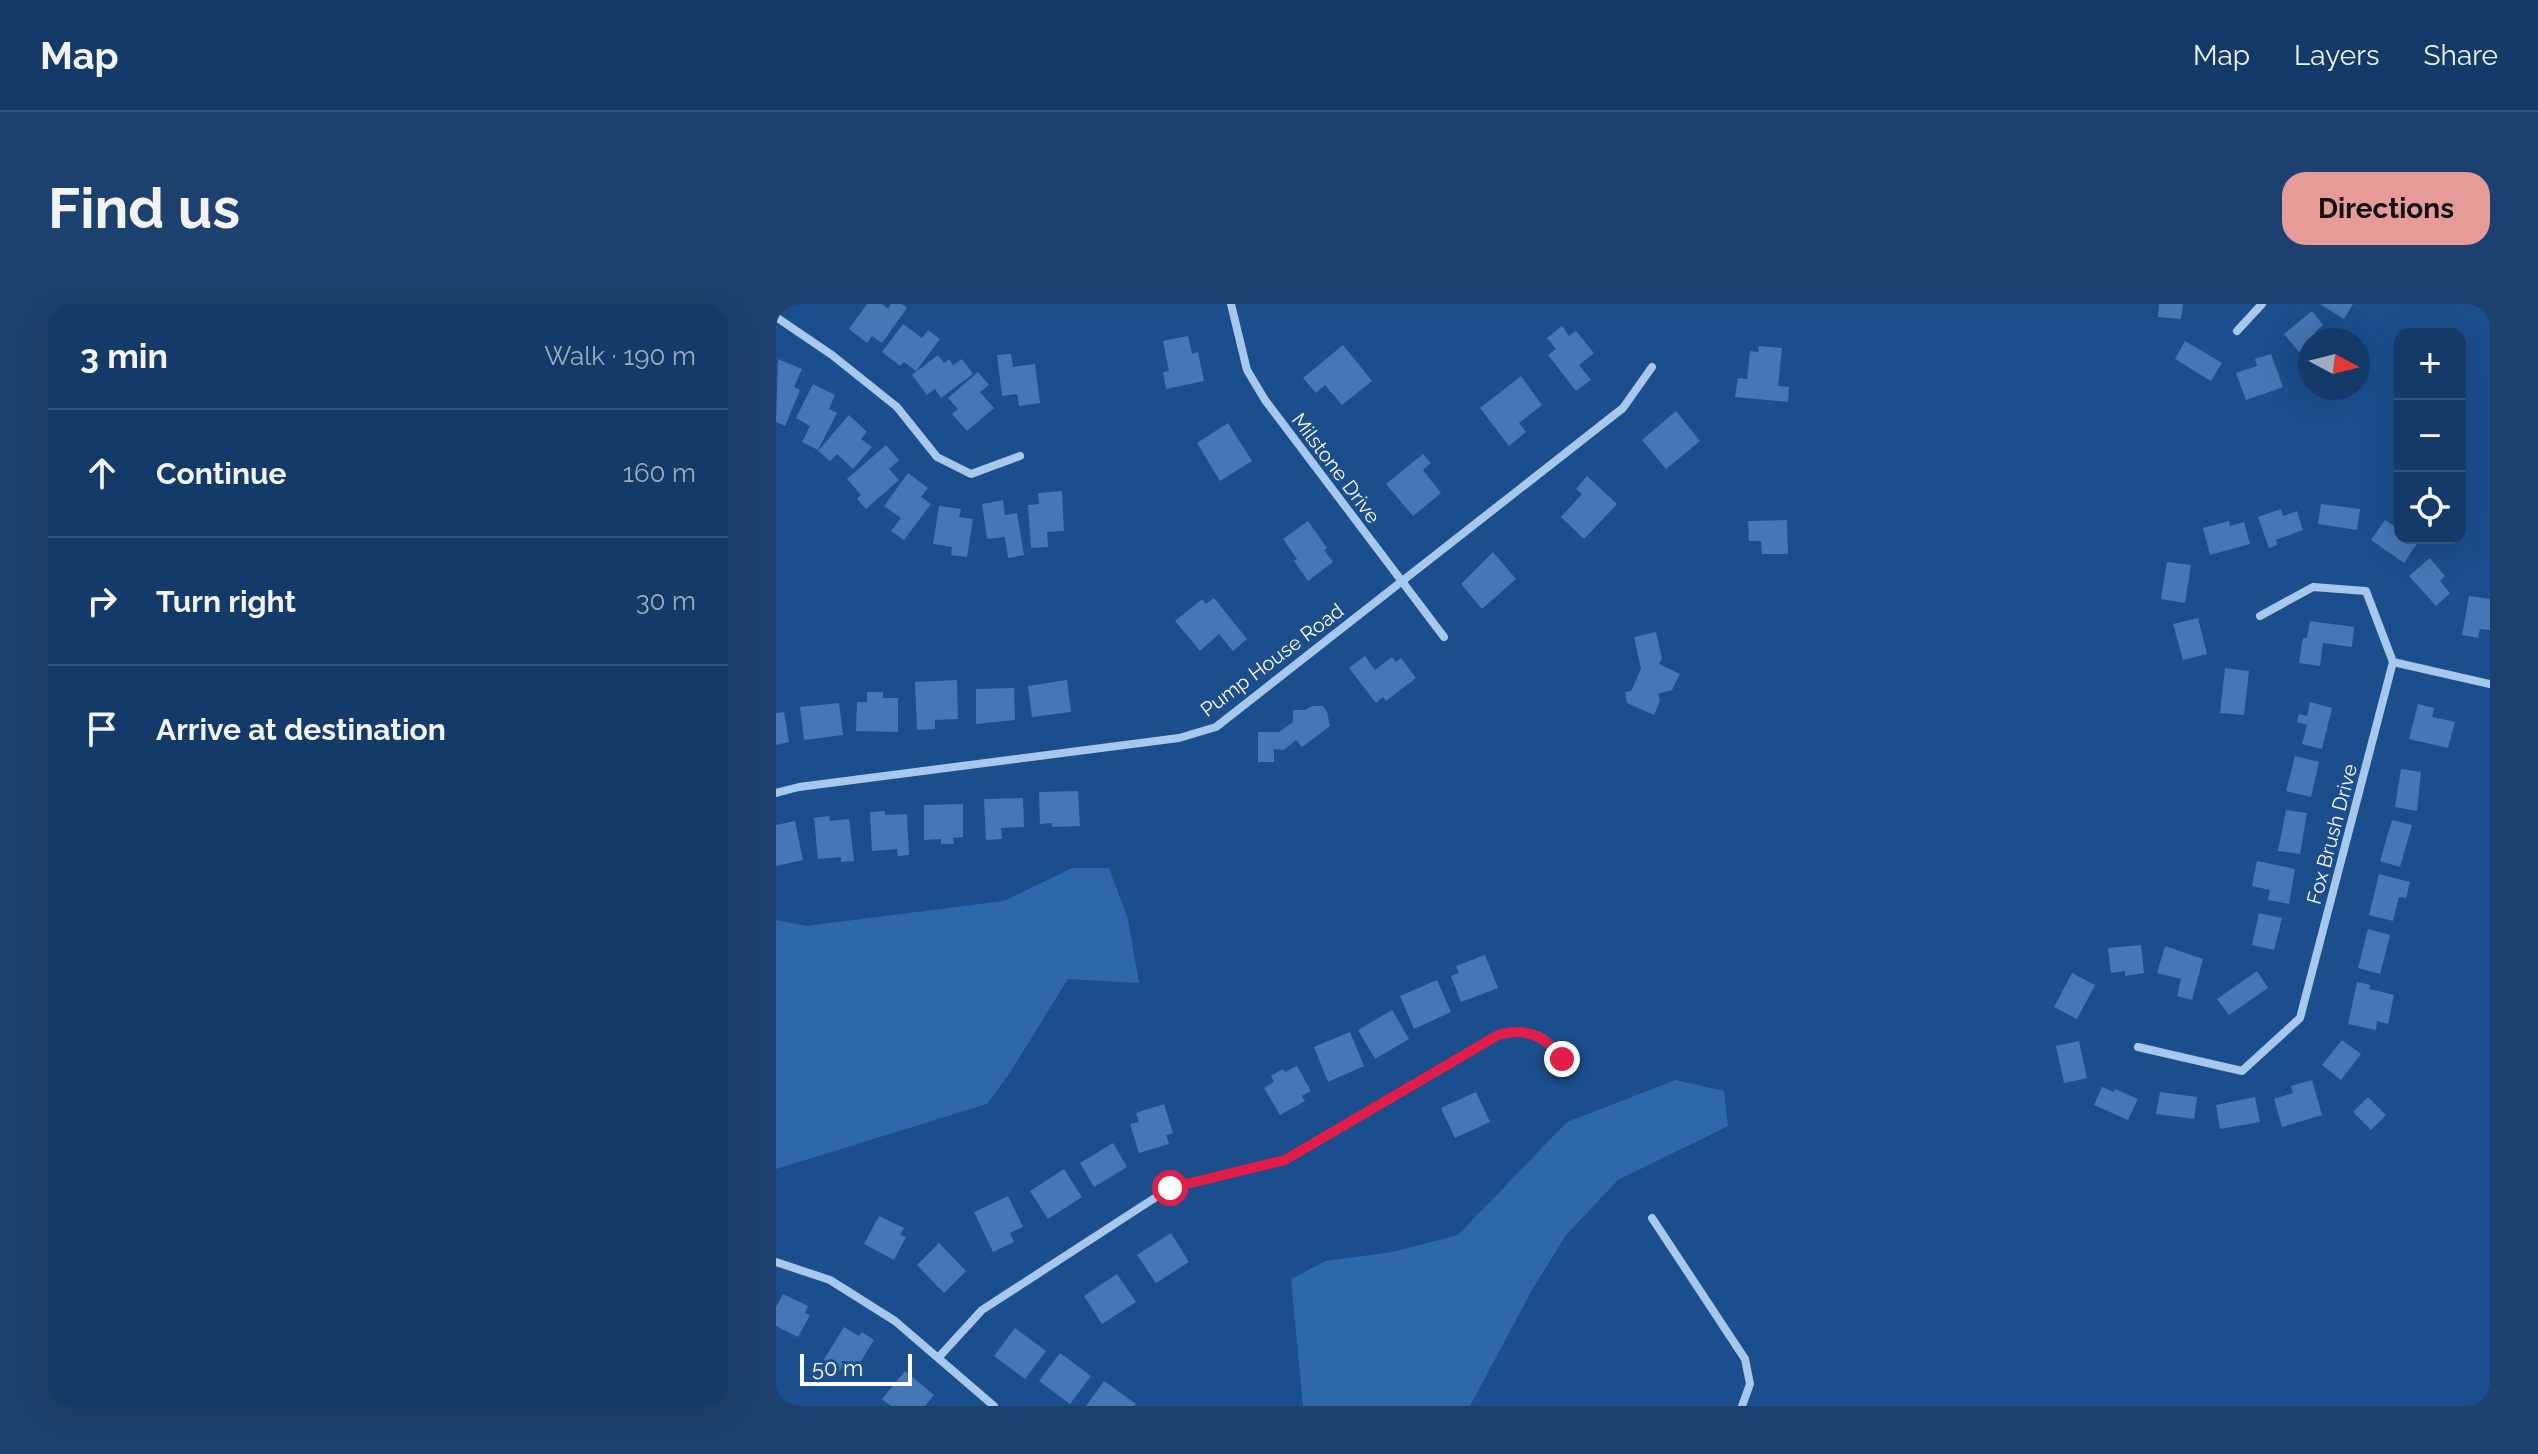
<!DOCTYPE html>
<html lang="en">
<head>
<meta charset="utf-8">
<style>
	body { margin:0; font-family:Raleway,sans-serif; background:#1d416f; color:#f1f3f6 }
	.controls { position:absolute; right:24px; top:24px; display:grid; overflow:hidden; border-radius:16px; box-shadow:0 8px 32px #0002 }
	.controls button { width:72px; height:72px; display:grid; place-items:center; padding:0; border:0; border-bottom:2px solid #33547d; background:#143a69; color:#f1f3f6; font:40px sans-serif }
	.compass { position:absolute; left:1522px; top:24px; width:72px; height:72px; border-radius:50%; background:#143a69; box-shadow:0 8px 32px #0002; rotate:97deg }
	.scale { position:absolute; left:24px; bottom:20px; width:112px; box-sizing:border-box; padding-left:8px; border:4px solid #fff; border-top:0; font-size:22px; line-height:28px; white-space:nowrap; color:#fff; -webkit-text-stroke:6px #1b4e8c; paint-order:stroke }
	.stop { position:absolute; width:24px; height:24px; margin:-18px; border:6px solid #e11d48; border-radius:50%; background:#fff }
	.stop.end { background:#e11d48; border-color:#fff; box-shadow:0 2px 8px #0008 }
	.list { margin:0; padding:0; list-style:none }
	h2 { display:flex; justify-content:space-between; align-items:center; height:104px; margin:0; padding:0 32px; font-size:34px }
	h2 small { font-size:26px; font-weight:400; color:#9dadc0 }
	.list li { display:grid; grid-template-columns:52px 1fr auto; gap:24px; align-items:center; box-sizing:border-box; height:128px; padding:0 32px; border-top:2px solid #33547d }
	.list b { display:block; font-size:30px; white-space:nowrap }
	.list em { font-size:26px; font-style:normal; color:#9dadc0 }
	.icon { flex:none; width:44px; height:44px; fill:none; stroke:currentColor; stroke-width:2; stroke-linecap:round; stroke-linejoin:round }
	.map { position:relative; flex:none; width:1714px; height:1102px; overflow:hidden; border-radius:24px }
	header { display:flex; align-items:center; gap:48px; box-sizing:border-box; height:112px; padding:0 40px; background:#143a69; border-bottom:2px solid #33547d }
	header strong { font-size:38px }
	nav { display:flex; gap:44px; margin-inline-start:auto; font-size:28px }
	.intro { display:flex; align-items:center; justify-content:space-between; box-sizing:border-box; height:192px; padding:0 48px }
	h1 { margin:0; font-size:56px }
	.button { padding:20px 36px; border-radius:24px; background:#e69b98; color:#111; font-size:28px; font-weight:700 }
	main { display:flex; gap:48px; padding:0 48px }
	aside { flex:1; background:#143a69; border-radius:24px; box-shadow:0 8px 32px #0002 }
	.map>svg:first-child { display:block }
	.green { fill:#2e68aa }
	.building { fill:#4477b4 }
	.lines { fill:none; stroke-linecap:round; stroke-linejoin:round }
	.minor { stroke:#a7c8ed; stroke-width:8 }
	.route { stroke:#e11d48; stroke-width:10 }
	.labels { text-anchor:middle; stroke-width:6; stroke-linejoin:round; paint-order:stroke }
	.street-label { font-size:20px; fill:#fff; stroke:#1b4e8c }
</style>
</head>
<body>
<header>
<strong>Map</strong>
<nav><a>Map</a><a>Layers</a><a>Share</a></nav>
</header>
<div class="intro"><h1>Find us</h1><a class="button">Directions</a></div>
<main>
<aside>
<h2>3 min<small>Walk · 190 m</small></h2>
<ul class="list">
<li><svg class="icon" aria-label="ahead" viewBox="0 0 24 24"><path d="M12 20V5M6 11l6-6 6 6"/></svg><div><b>Continue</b></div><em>160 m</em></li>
<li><svg class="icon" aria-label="right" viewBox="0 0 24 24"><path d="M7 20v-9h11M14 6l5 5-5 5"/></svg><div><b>Turn right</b></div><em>30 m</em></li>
<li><svg class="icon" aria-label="arrive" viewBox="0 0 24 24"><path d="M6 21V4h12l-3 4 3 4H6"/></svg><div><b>Arrive at destination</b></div></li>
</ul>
</aside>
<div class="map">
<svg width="1714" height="1102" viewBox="0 0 1714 1102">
	<rect width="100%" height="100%" fill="#1b4e8c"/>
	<!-- green -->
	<path class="green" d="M296,564H333L352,615L363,679L292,675L233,770L211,800L0,865V616L30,622L228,597Z
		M900,776L948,787L952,822L842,876L790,931L756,986L694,1102H527L515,975L550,957L616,948L682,931L791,818Z"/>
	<!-- building -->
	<path class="building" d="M91,0H106L112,5L115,0H126L131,4L106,39L96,32L91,39L73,25Z
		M1383,0H1407L1405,15L1382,13Z
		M1544,0H1577L1568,15Z
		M1536,7L1547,21L1539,28L1542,32L1534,36L1523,48L1508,30Z
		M127,20L146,34L152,26L164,35L140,67L128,58L124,62L106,48Z
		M786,22L793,32L800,27L818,49L803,61L815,76L800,87L772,51L780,45L771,34Z
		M412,32L416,50L422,48L428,77L390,85L387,68L393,67L387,37Z
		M1409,37L1446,59L1435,77L1399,55Z
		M567,41L596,77L566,101L549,81L540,89L527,74Z
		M983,42L1006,44L1002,82L1013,83L1012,98L959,93L962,74L971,75L974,47L982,48Z
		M235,50L237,63L259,60L264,99L243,102L241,90L226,92L221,51Z
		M1495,50L1507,83L1470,96L1460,69L1481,62L1479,55Z
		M162,51L168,59L173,55L177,61L186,55L197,70L165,94L159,85L151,91L136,71Z
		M2,55L26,65L18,83L24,86L9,122L0,118Z
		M202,68L213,81L204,88L218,104L191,127L176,110L182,105L172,94Z
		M745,72L766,101L743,119L750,128L733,142L704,104Z
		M37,80L59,91L53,105L61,109L42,146L26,138L34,122L20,114Z
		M900,107L924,137L890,165L866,136Z
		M73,111L91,128L85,135L96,143L77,165L61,150L54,157L42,147Z
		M452,119L476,157L444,177L421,139Z
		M110,141L123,156L113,165L123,176L90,205L81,195L85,191L71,175Z
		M647,150L655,159L647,166L665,189L637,212L610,180Z
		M132,169L152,184L145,193L155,200L128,236L115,227L125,214L108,202Z
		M811,172L841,200L808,235L785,213L806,190L800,185Z
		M286,187L288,227L271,228L272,243L255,244L252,201L263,200L262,189Z
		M227,196L229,211L241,209L248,251L232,254L229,233L211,235L206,200Z
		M1545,200L1584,205L1581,226L1542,220Z
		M163,202L185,205L183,213L197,215L191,253L175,251L176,243L157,240Z
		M1505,205L1507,212L1521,207L1527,226L1500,236L1501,241L1493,244L1482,213Z
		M1011,216L1012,250H986L985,237H973L972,217Z
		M1609,216L1624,226V234H1636L1642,238L1628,259L1595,236Z
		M532,217L551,244L548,246L557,258L532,277L518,257L521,255L507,235Z
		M1453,217L1454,222L1468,218L1474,240L1434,251L1427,224Z
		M717,248L740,275L706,305L685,280Z
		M1654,254L1669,272L1664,277L1674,289L1660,302L1633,272Z
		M1391,258L1415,261L1409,299L1385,295Z
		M1693,292L1714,295V326L1704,325L1702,334L1686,331Z
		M438,294L471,335L457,347L443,330L424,347L399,317L426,295L430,300Z
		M1422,314L1431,350L1407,356L1397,320Z
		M1534,317L1578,323L1576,343L1547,339L1544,362L1523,359L1527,334H1531Z
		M880,328L886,354L883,360L904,370L896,386L882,390L884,397L878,411L851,399L849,388L855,387L865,365L858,333Z
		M589,352L599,366L616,353L620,358L625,354L640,374L610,397L607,393L600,399L573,364Z
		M1449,364L1473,367L1468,411L1444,409Z
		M181,376L182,415L159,416V425L141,426L139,378Z
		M291,376L295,408L256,413L252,382Z
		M238,384L239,416L200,420V385Z
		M91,388H107V394H122V428L80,427L81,398H91Z
		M1534,398L1556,404L1546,445L1526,440L1531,421L1521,418L1523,410L1531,412Z
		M63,399L67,431L28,436L24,403Z
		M1642,400L1658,404L1656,413L1679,418L1672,444L1633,435Z
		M536,402H547L551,408L554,422L526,443L520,436L508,446L498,445V458H482V428H503L517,418V406H529Z
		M8,408L13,438L0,441V409Z
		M1519,452L1543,458L1535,493L1510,487Z
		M1625,465L1645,468L1641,507L1619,503Z
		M302,487L304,522L276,523V519L264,520L263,488Z
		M247,494L248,523L225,524L226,535L210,536L208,495Z
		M187,500V533L177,534L178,540H165V535L148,536V501Z
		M1510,506L1531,509L1524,550L1502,547Z
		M109,507V511L131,510L133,551L122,552L121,545L96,547L94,508Z
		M53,512L54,517L73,515L78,557L65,558V553L42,555L38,514Z
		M1616,516L1636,521L1624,563L1604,557Z
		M19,517L27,556L0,562V521Z
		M1481,557L1519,565L1513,600L1492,596L1494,586L1476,582Z
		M1603,570L1634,578L1630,594L1623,593L1617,617L1593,611Z
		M1483,609L1506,614L1498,646L1476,641Z
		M1592,625L1614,631L1604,670L1582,664Z
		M1365,641L1368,669L1349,672V667L1335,669L1332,644Z
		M1389,642L1427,655L1416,696L1401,692L1405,675L1381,669Z
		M709,651L722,684L685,698L675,672L683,669L680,662Z
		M1481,667L1492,684L1453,711L1441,695Z
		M1296,669L1319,681L1301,715L1278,703Z
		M661,676L675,708L638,725L624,692Z
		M1581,678L1594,681L1593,685L1618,691L1612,720L1601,717L1600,726L1572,720Z
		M616,706L633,735L599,755L582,726Z
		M574,728L588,762L552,778L538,743Z
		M1566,736L1585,750L1565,776L1546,761Z
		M1303,737L1311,774L1288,779L1280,742Z
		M521,762L535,787L526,792L529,797L504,811L488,784L498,778L495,772L507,765L509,768Z
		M1536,776L1546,811L1506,823L1498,795L1517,789L1515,782Z
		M1326,783L1338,788L1339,785L1362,795L1352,816L1318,801Z
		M700,788L714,818L679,834L665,804Z
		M1384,788L1421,793L1418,815L1380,810Z
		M1479,793L1484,818L1444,825L1440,801Z
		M1592,793L1610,811L1595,826L1577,808Z
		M388,800L397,829L390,831L393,840L363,849L354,820L363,818L360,809Z
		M337,839L351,863L318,883L304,859Z
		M288,865L306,893L272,915L254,887Z
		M232,892L247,923L234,929L238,938L217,948L198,908Z
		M103,912L128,924L124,931L130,933L118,956L88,940Z
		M395,929L413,958L380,979L361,951Z
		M163,939L190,967L168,989L141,961Z
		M341,970L360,998L326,1020L308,992Z
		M7,990L32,1002L29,1009L34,1011L22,1033L0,1022V1003Z
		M68,1023L83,1032L86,1028L98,1036L77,1070L66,1063L63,1068L47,1057Z
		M239,1024L270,1047L249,1075L218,1052Z
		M284,1049L315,1072L294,1100L263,1077Z
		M129,1067L158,1091L149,1102H115L106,1095Z
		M328,1077L360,1100L358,1102H310Z"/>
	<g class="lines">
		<!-- minor -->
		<path class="minor" d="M455,0L471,66L489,96L668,333
			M0,13L56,51L121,103L161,153L195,170L244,152
			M1461,27L1486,0
			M1617,358L1714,380
			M0,489L23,483L403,434L440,423L847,104L876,63
			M1362,743L1466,767L1524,714L1617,358L1590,287L1537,283L1484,312
			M876,914L969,1055L974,1080L966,1102
			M0,958L54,976L119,1017L218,1102
			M162,1054L206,1006L394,884L509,856L722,731C755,721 777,734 791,765"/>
	</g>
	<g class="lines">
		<!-- route -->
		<path class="route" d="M394,884L509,856L722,731C749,723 770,731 786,755"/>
	</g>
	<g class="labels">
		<!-- street labels -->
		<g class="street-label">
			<text transform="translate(560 164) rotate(53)" y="7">Milstone Drive</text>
			<text transform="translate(496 356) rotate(-37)" y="7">Pump House Road</text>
			<text transform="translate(1556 530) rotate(-75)" y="7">Fox Brush Drive</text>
		</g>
	</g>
</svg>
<div class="controls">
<button>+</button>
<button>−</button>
<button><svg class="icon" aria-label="locate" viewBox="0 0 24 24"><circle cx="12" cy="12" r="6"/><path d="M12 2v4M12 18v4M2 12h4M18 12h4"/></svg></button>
</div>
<svg class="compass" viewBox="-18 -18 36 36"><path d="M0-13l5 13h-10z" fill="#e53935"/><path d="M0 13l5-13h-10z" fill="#9dadc0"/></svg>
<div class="scale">50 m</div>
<div class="stop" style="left:394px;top:884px"></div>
<div class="stop end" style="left:786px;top:755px"></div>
</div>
</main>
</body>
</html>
